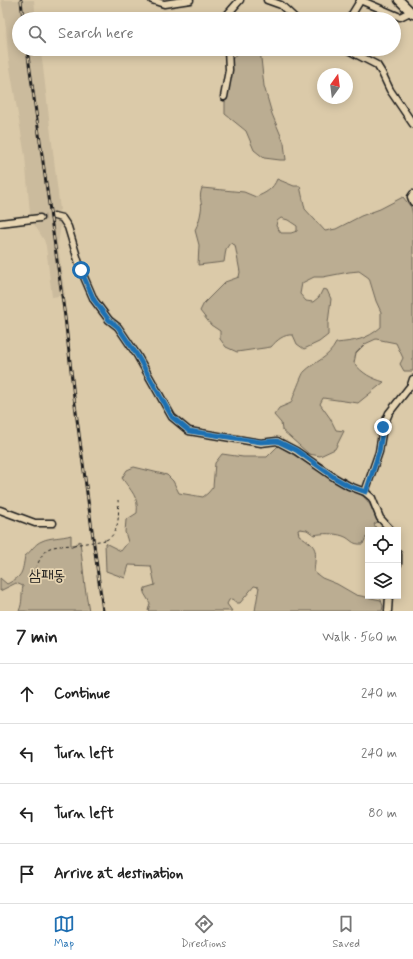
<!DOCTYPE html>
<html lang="en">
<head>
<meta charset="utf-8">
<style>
	body { margin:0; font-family:Mynerve,"Poor Story",sans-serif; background:#f2f2f2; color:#222 }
	.controls { position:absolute; right:12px; bottom:12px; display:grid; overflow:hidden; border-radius:0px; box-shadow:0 2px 10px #0003 }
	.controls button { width:36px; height:36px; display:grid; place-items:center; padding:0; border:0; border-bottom:1px solid #e0e0e0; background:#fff; color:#222; font:20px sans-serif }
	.compass { position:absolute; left:317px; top:68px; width:36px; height:36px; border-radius:50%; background:#fff; box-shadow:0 2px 10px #0003; rotate:14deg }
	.stop { position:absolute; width:12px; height:12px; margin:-9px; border:3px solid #1f6fb2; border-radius:50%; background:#fff }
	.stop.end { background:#1f6fb2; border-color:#fff; box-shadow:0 1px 4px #0008 }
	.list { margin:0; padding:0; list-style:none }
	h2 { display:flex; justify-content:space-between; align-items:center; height:52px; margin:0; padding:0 16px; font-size:17px }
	h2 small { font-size:13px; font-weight:400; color:#767676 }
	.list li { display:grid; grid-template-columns:26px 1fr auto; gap:12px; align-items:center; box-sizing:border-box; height:60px; padding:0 16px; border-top:1px solid #e0e0e0 }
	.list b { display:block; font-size:15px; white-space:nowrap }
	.list em { font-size:13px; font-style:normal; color:#767676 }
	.icon { flex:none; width:22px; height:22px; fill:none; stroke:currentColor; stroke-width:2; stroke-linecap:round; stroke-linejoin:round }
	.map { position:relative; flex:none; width:413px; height:611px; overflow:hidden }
	.search { position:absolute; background:#fff; box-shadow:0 2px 10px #0003; left:12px; right:12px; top:12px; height:44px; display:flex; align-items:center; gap:10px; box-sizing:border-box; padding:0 14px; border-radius:22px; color:#767676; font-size:15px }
	.sheet { height:292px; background:#fff }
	nav { display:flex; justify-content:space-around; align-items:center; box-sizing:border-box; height:56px; border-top:1px solid #e0e0e0; background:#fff; font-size:11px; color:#767676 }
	nav a { display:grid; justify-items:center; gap:2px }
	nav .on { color:#1f6fb2 }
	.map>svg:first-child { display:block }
	.built { fill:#cbbb9d }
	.green { fill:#bbad92; stroke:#6c6457; fill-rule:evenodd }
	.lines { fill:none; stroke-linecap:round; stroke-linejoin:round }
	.minor-tunnel { stroke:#b5a78d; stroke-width:6; stroke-dasharray:6 3; stroke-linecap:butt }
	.minor-casing { stroke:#1c1c1c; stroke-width:9 }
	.secondary-casing { stroke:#1c1c1c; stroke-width:11 }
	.path { stroke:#1c1c1c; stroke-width:1; stroke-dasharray:3 3; stroke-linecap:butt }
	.minor { stroke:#e7d5b2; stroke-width:6 }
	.secondary { stroke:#e7d5b2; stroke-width:8 }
	.rail-casing { stroke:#1c1c1c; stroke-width:3 }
	.rail { stroke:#e7d5b2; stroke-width:1.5; stroke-dasharray:4.5; stroke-linecap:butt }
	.path-bridge { stroke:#1c1c1c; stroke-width:1; stroke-dasharray:3 3; stroke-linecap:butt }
	.route { stroke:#1f6fb2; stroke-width:5 }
	.labels { text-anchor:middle; stroke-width:3.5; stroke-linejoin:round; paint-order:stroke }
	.quarter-label { font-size:15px; fill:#1c1c1c; stroke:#e7d5b2 }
</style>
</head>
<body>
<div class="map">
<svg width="413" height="611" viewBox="0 0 413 611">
	<rect width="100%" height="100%" fill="#dbcaa9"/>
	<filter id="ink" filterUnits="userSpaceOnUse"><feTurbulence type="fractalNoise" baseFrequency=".025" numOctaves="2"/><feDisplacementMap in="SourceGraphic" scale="8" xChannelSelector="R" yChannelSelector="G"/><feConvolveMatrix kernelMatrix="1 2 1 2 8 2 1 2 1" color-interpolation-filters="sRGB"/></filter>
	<g filter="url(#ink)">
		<!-- built -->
		<path class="built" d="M1,0H34L36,19H19V49H39L42,59L60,210L53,214L54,220L61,223L58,245L65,295L52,297L46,246L44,240L34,224L42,220L41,215L30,214L25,156L8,56L6,27Z"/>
		<!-- green -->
		<path class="green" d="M243,49H260L264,86L272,114L284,143L286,160H280L264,158L254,150L246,131L225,114V100L232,59Z
			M277,179L294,186H300L305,209L325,231L336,229L361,216L380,209L403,197L411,207L413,215V371H404L400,364L403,358L396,343L376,339L365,344L356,353L354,363C363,374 371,378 384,382L358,403L323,398L320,404L330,418L336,430L344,431L335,449L320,456L309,454L282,430L281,423L274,415L279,408L291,403C293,398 302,374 304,372C315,361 328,359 336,343C355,341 366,340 381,327V312L376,301L369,278L359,271L349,272L323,277H314L302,283L300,294L306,301L313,302L319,297L323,289L327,290L331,299L328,323V335L319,342L304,349L297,344L293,335C284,334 277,340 271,347L237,352L226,347L220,339V331L211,325L200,311L204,303L225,282L239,277L240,272L235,245L230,243L226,249L224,262L198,265L199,245L195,230C198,224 200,218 201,211C203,202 198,199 202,188L244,192L256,197C266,193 273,189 277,179ZM281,218L288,220L297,226V231L291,233H281L276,226L277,221Z
			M278,446L294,455L346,489C368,494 369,503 378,522L374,524L377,530H368V538L366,537L363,544C351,545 352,539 343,536C334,533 323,533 314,535L307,530L300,529L298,530L299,535C319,548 316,549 314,572L322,578L337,584L356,595L381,600L383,606L382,611H255L259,587L254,586L240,603H237L232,599L229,600L227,604L232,611H148L150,603L144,593L145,588L155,585L151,566L129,565L125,578L106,571L105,543L121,551L128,542L125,532L126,520L137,513C139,497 131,491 122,478L127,470L134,467L167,475L173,481L179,493L203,497L208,493L213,487L215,463L222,454L243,457H267Z
			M71,535V547L80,541L85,587L89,611H19C23,602 21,596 23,586L16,583L0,591V578L7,584C23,576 22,573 25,556C31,552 34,544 42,541C50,537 62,538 71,535Z"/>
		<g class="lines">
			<!-- minor-tunnel -->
			<path class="minor-tunnel" d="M40,218L54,216"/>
			<defs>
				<path id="minor" d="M152,0L164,4L190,0
					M267,0L281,5L296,19
					M360,0L400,17L410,12
					M225,19L226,16L240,0
					M349,19L360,1
					M346,49L377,65L382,73L390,90L413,124
					M224,97L229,70L228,49
					M413,194L411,197L413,202
					M54,216L62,218L68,227L81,270L94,300L109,320L118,327L137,355L172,417L189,431L261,443L277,441L296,451L335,478L349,486L365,492L372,498L380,518L391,530
					M0,223L40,218
					M365,492L379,452L383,427L389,413L411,385L413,379
					M0,510L35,523H53
					M398,554V564
					M388,611L389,596"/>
				<path id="secondary" d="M399,0L413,14"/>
			</defs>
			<!-- minor casing -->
			<use href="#minor" class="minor-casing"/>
			<!-- secondary casing -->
			<use href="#secondary" class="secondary-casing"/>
			<!-- path -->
			<path class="path" d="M106,540C120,534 119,513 118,500
				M33,574C46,547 42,547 73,545"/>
			<!-- minor -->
			<use href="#minor" class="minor"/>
			<!-- secondary -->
			<use href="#secondary" class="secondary"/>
			<defs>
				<path id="rail" d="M21,0L23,19
					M27,49L65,317L74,397L103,611"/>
			</defs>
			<!-- rail casing -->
			<use href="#rail" class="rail-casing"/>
			<!-- rail -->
			<use href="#rail" class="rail"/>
			<!-- path-bridge -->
			<path class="path-bridge" d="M73,545L106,540"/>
		</g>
	</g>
	<g class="lines" filter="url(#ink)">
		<!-- route -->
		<path class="route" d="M81,270L94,300L109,320L118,327L137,355L172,417L189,431L261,442L277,441L296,450L335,478L349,486L366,492L379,452L383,427"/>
	</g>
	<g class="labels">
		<!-- quarter labels -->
		<g class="quarter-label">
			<text x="47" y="580">삼패동</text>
		</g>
	</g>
</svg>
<div class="controls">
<button><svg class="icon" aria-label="locate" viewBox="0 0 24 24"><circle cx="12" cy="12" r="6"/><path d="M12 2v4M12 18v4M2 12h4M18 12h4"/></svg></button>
<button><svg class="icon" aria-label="layers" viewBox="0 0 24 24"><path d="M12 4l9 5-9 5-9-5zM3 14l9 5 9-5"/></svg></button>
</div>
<svg class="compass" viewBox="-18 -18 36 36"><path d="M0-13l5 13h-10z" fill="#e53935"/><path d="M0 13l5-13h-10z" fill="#767676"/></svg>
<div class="stop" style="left:81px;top:270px"></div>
<div class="stop end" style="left:383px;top:427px"></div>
<div class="search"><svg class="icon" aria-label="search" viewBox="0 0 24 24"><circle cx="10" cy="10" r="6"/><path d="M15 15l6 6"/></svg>Search here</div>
</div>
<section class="sheet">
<h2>7 min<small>Walk · 560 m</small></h2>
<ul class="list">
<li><svg class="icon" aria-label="ahead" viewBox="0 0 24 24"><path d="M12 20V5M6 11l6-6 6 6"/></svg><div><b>Continue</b></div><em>240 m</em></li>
<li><svg class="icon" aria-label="left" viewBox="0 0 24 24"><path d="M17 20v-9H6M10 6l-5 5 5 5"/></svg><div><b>Turn left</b></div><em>240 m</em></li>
<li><svg class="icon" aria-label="left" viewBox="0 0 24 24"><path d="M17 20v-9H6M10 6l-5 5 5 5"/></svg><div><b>Turn left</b></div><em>80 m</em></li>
<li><svg class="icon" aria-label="arrive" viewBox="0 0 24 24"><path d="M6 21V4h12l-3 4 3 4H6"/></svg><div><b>Arrive at destination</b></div></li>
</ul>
</section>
<nav>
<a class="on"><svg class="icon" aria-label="map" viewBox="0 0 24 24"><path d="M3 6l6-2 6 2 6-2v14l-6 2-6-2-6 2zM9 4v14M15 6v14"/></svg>Map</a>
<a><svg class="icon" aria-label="directions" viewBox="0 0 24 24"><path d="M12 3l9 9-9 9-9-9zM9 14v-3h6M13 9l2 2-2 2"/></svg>Directions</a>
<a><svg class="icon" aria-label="saved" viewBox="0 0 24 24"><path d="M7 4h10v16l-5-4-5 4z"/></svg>Saved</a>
</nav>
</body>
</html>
